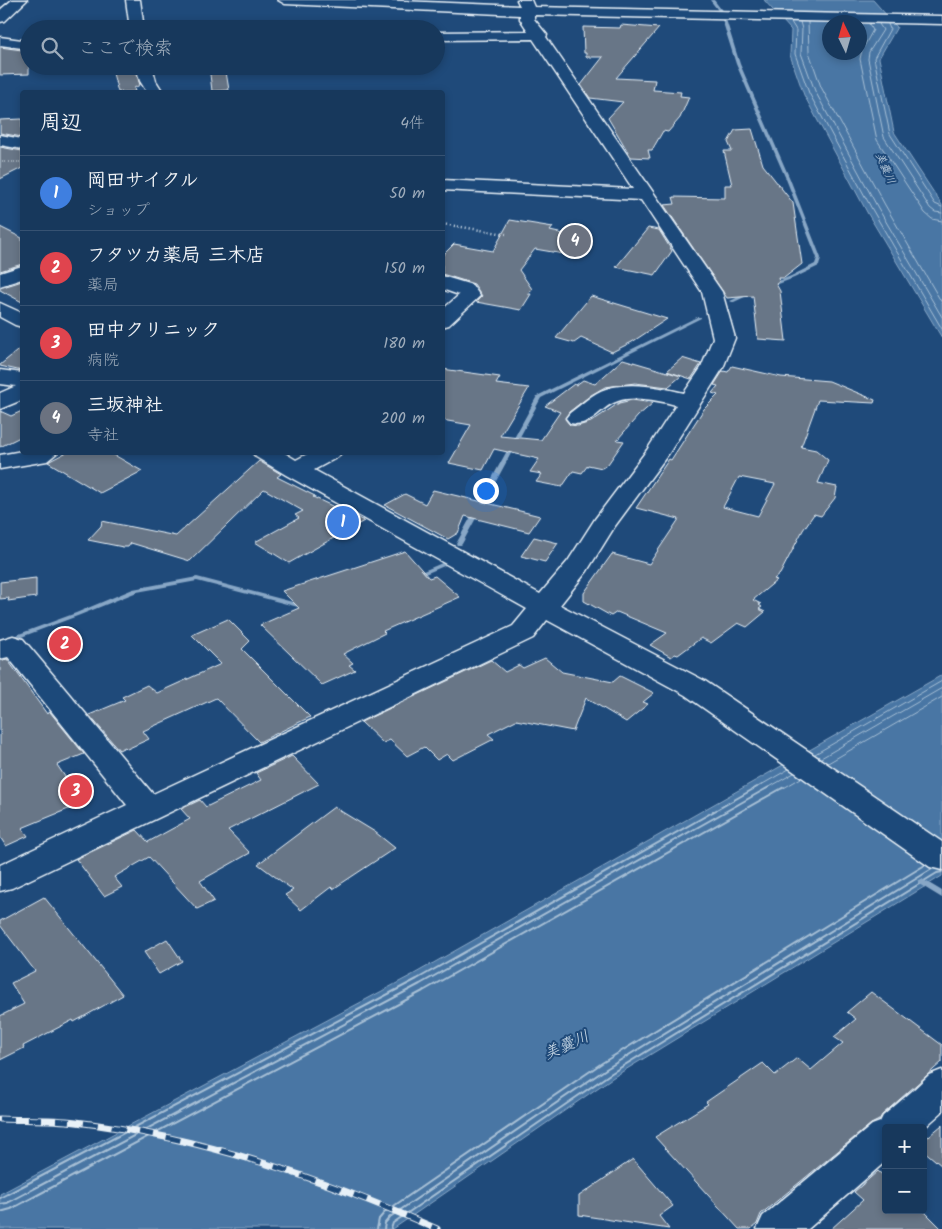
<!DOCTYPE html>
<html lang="ja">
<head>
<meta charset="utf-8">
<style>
	body { margin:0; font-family:Kalam,"Klee One",sans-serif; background:#203f62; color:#f1f3f6 }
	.controls { position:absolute; right:15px; bottom:15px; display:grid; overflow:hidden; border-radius:5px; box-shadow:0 2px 8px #0003 }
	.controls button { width:45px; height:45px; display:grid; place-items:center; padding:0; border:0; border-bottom:1px solid #365272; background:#17385c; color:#f1f3f6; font:25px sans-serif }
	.compass { position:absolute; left:822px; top:15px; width:45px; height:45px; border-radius:50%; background:#17385c; box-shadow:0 2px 8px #0003; rotate:355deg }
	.you { position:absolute; left:485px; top:490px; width:18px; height:18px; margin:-12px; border:4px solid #fff; border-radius:50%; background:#1a73e8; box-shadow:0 0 0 8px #1a73e833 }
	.badge { display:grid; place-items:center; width:32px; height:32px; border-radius:50%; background:#8abfa5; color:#fff; font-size:16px; font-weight:700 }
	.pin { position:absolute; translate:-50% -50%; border:2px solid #fff; box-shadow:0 1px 5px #0006 }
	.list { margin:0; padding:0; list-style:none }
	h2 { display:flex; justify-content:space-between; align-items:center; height:65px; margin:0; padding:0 20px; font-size:21px }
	h2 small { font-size:16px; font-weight:400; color:#9eacbb }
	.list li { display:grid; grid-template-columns:32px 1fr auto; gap:15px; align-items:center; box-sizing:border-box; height:75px; padding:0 20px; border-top:1px solid #365272 }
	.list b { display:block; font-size:19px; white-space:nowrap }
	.list p { margin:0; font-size:16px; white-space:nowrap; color:#9eacbb }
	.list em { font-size:16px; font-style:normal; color:#9eacbb }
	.icon { flex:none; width:28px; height:28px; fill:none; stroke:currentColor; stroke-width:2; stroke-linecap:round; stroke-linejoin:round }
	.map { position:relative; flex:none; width:942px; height:1229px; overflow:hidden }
	.search { position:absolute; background:#17385c; box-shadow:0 2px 8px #0003; left:20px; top:20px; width:425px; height:55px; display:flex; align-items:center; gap:12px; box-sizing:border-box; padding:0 18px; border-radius:28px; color:#9eacbb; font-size:19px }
	.panel { position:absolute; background:#17385c; box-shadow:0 2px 8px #0003; left:20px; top:90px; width:425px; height:365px; border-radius:5px }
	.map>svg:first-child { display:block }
	.water { fill:#4876a4; stroke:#88a7c6; fill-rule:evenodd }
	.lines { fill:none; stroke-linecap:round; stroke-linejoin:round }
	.shore-far1 { stroke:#a8c0d6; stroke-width:1 }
	.shore { stroke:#a8c0d6; stroke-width:2 }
	.stream { fill:#88a7c6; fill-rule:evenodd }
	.building { fill:#687687; stroke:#e8f1f8; fill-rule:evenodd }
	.minor-casing { stroke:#e8f1f8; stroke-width:3 }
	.path-far1 { stroke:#e8f1f8; stroke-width:2; stroke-dasharray:0.5 2; stroke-linecap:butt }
	.path { stroke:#e8f1f8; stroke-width:2.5; stroke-dasharray:1 3; stroke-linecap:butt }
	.minor { fill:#1f4a7a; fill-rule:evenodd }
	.rail-casing { stroke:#e8f1f8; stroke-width:7 }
	.rail { stroke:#1f4a7a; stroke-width:5; stroke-dasharray:14; stroke-linecap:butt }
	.labels { text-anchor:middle; stroke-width:4; stroke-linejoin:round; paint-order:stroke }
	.far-water-label { font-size:11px; font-style:italic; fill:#d0dfeb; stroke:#1f4a7a }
	.near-water-label { font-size:16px; font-style:italic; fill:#d0dfeb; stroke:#1f4a7a }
</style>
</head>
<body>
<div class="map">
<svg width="942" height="1229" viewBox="0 0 942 1229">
	<rect width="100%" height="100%" fill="#1f4a7a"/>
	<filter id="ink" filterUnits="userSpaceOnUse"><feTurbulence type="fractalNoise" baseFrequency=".02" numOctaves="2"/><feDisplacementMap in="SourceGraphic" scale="10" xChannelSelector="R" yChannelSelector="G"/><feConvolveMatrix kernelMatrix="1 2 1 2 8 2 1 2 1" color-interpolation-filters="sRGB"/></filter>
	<g filter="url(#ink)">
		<!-- water -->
		<path class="water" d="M764,0H873L897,27L879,58L894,132L942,205V338L868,214L804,95L790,55L791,30ZM830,22H860V52H830Z
			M942,675V876L612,1078L393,1229H0V1194L414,974Z"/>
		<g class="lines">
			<!-- shore-far1 -->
			<path class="shore-far1" d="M791,22L796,30L795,54L809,93L873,211L942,329
				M800,22L802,29L801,53L815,91L878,208L942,317
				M808,22L809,52L821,87L885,205L942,303
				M869,24L873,30L862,50L860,59L877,140L925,213L932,219L942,221
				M879,24L883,30L869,52L868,59L884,137L930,208L935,212L942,213
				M888,24L890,29L874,58L890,134L935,204L942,207
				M815,754L942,681
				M821,758L942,688
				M828,763L942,697
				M754,789L789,769
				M766,789L794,773
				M782,789L801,778"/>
			<!-- shore -->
			<path class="shore" d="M0,1198L417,979L757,787
				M0,1204L7,1203L420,984L769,787
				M0,1212L11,1209L423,991L784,787
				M377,1229L379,1219L385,1212L602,1063L925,865
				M384,1229L385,1223L390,1217L606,1069L932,869
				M391,1229L393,1223L610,1074L937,873L942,872"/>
			<!-- stream -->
			<path class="stream" d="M710,0H714L724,13L740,64L790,179L821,258L819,266L794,278L768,288L766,287V286L791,276L815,264L817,258L786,179L736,64L720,13Z
				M747,293H749L751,294L734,302H732L730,301Z
				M697,317H701V318L541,398L462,544L461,545H457L456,544L537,396Z
				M442,563L445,565L444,566L418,577L416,578L413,576L414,575Z
				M197,577L304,605L305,606L302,608L197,581L137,592L80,615L0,645V641L76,613L133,589Z
				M922,879L942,891V898L919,884L918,882L919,880Z"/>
		</g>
		<!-- building -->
		<path class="building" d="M621,25L659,28L616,78L655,80L653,90L681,92L680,96L689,97L680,118L668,132L663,131L652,150H648L650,158L631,157L608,118L623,102L590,98L581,85L603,57H586V53H584L583,27L620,28Z
			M0,47L29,51V74L0,75Z
			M111,66H134L140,85L134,88L135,92H118Z
			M209,66H225L229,90L212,91Z
			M22,119V137L0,133V120Z
			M752,129L763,165L793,203L802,264L784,278H778L779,282L776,284L780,291L786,341L758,339L753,296L727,298L664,205L675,204L673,197L725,198V185H732L724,151H732L728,142L735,130Z
			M0,147L22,151V168L0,179Z
			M510,220L553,227L550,231L577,237L564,254L535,249L519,270L532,289L528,294H531L521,310L476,302L482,296L474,284L442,274V256L454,244L493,251Z
			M0,227L22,238V264L0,271Z
			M648,228L659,230L672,251L655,275L616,267Z
			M22,281V302L0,290V288Z
			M591,296L667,319L632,342L612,352L581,338L574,343L556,338Z
			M22,347V371L0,366V365Z
			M682,358L701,364L691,379L667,371Z
			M623,359L681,376L668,387L635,383L605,387L591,395L569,412L565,419L570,425L578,426L591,422L619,403L632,400L653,403L638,416L617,440L624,441L608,464L602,468L588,465L582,473L573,471L562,487L536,482L542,474L530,472L539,459L494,449L483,470L449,463L471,425L442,420V369L500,377L496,384L529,388L500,436L541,440L560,412L545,406L574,384L576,385L583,380L595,384Z
			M732,366L781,377L829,381L875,400L874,403L818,400L801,447L816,450L828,460L818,483L837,487L835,498L821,516L814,514L803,530L780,574L774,579L777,580L753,600L761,604L759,605L762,607L759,609L765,612L747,627L738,623L711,643L701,638L678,655L675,654L671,657L650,645L667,633L617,612L611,616L584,601V593L612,554L649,564L679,519L636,508L669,459L671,460L704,409L718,395L712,393L718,386L714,385L723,371L728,372ZM739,477L775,484L758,516L723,507Z
			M0,411L11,416L22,411V436L0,447Z
			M67,452H109L142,471L100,493L48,462Z
			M259,461L281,474L277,477L315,496L313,497L364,521L289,563L255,542L299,518L295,515L303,511L264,489L190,561L131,543L128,547H123L88,540L101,526L102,521L176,536Z
			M433,490L520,511L540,516L529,532L465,516L458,533L448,539L385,505L405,494L425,504Z
			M534,537L558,543L545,562L521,556Z
			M405,551L429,578L435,576L460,597L383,631L385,633L343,654L353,663L349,665L355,670L322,685L260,625L299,608L282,591Z
			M36,578V597L8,601L9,598L0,599V582Z
			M228,619L250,641L242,649L310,717L259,742L216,698L143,731L149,739L127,749L125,747L119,750L89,715L125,700L122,697L147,685L157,693L221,664L192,635Z
			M545,658L562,672L613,682L620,676L654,693L643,702L648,704L626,722L586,698L573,731L516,720L488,734L494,739L453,760L447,754L437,760L424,747L407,756L390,740L383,743L361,722L491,660L505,672L519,665L523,668Z
			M7,659L47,714L50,712L84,754L57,765L83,803L22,828L28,836L6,846L0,837V661Z
			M292,756L319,784L228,830L250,853L200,881L214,901L197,909L149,857L114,877L122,887L104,896L76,859L137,830L148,842L190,819L181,809L200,800L206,807L261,780L256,773Z
			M334,807L375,832L395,848L333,889L331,887L301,910L285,895L293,890L258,864Z
			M44,897L123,995L74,1022L73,1020L23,1046L24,1048L0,1060V1016L24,1004L11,983L35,971L0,925V921Z
			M167,939L182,961L159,974L144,952Z
			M871,992L942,1045V1062L882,1115L879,1120L871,1124L761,1214L757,1224L751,1229H739L655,1137L708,1104L706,1102L763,1063L775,1075L797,1058L811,1070L843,1043L834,1037L856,1019L847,1012Z
			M942,1125V1166L923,1150V1141Z
			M633,1159L673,1206L659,1216L669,1229L579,1215V1196Z
			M878,1171L886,1178V1210H923L942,1229H831L863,1200L854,1192Z"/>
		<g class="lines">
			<defs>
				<path id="minor" d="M12,0H27L5,21L0,22V10Z
					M126,0H140L144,29H130Z
					M278,0H377L520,6L517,0H531L534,7L942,16V24L534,15V19L547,35L546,37L722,292L735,338L723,368L669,453L615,526L587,571L560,605L705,681L942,842V870L930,867L685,695L547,620L533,638L12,888L0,891V865L127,805L8,657L0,659V640L13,636L23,639L153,794L513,626L527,609L286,475L256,457L252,452H283L296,460L311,452H342L338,457L314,470L540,594L568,561L595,519L647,450L676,405C661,401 634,395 618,401C599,407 592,428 570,423L566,418L570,413C581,405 593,393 606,389C629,381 661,387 684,393L701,368L713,338L702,292L641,200L442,190V180L633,189L533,39L436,40V32L528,31L520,19V15L285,4Z
					M0,37L29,41V49L0,45Z
					M136,66H152L156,81L163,92H147L140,81Z
					M0,135L22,139V149L0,145Z
					M22,266V279L0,286V273Z
					M442,276L472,285L480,296L449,325L442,327V310L459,295L442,289Z
					M0,303L22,313V327L15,325L0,317Z
					M0,370L22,373V400L0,409V393L16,386L0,384Z
					M22,451V452H58L47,461L0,469V455Z
					M942,1070V1112L923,1129L886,1128V1161L808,1229H757L763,1216L872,1125L880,1122L883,1116L911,1092L929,1075Z"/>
			</defs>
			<!-- minor casing -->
			<use href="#minor" class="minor-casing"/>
			<!-- path-far1 -->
			<path class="path-far1" d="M2,162H22"/>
			<!-- path -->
			<path class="path" d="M442,224L506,234"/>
			<!-- minor -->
			<use href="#minor" class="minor"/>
			<defs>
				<path id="rail" d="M0,1119C25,1120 51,1119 76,1122C202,1137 321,1178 437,1229"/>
			</defs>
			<!-- rail casing -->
			<use href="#rail" class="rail-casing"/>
			<!-- rail -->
			<use href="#rail" class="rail"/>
		</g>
	</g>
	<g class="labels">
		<!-- far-water labels -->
		<g class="far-water-label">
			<text transform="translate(886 168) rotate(66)" y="4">美嚢川</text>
		</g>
		<!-- near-water labels -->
		<g class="near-water-label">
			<text transform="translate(566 1044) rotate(-24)" y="6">美嚢川</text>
		</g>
	</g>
</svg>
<div class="controls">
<button>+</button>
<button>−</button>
</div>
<svg class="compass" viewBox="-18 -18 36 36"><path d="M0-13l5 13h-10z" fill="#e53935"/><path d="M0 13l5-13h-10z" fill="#9eacbb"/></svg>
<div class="you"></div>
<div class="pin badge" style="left:343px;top:522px;background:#3f7fe0">1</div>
<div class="pin badge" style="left:65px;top:644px;background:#e0444e">2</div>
<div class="pin badge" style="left:76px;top:791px;background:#e0444e">3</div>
<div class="pin badge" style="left:575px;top:241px;background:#6b7280">4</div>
<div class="search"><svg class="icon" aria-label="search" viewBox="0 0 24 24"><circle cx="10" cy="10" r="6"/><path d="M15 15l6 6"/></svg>ここで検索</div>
<section class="panel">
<h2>周辺<small>4件</small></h2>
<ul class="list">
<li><span class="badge" style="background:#3f7fe0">1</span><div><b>岡田サイクル</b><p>ショップ</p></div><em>50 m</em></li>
<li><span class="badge" style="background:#e0444e">2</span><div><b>フタツカ薬局 三木店</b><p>薬局</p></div><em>150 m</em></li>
<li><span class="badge" style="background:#e0444e">3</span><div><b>田中クリニック</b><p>病院</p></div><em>180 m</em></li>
<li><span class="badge" style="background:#6b7280">4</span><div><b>三坂神社</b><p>寺社</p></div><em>200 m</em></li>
</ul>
</section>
</div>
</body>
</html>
